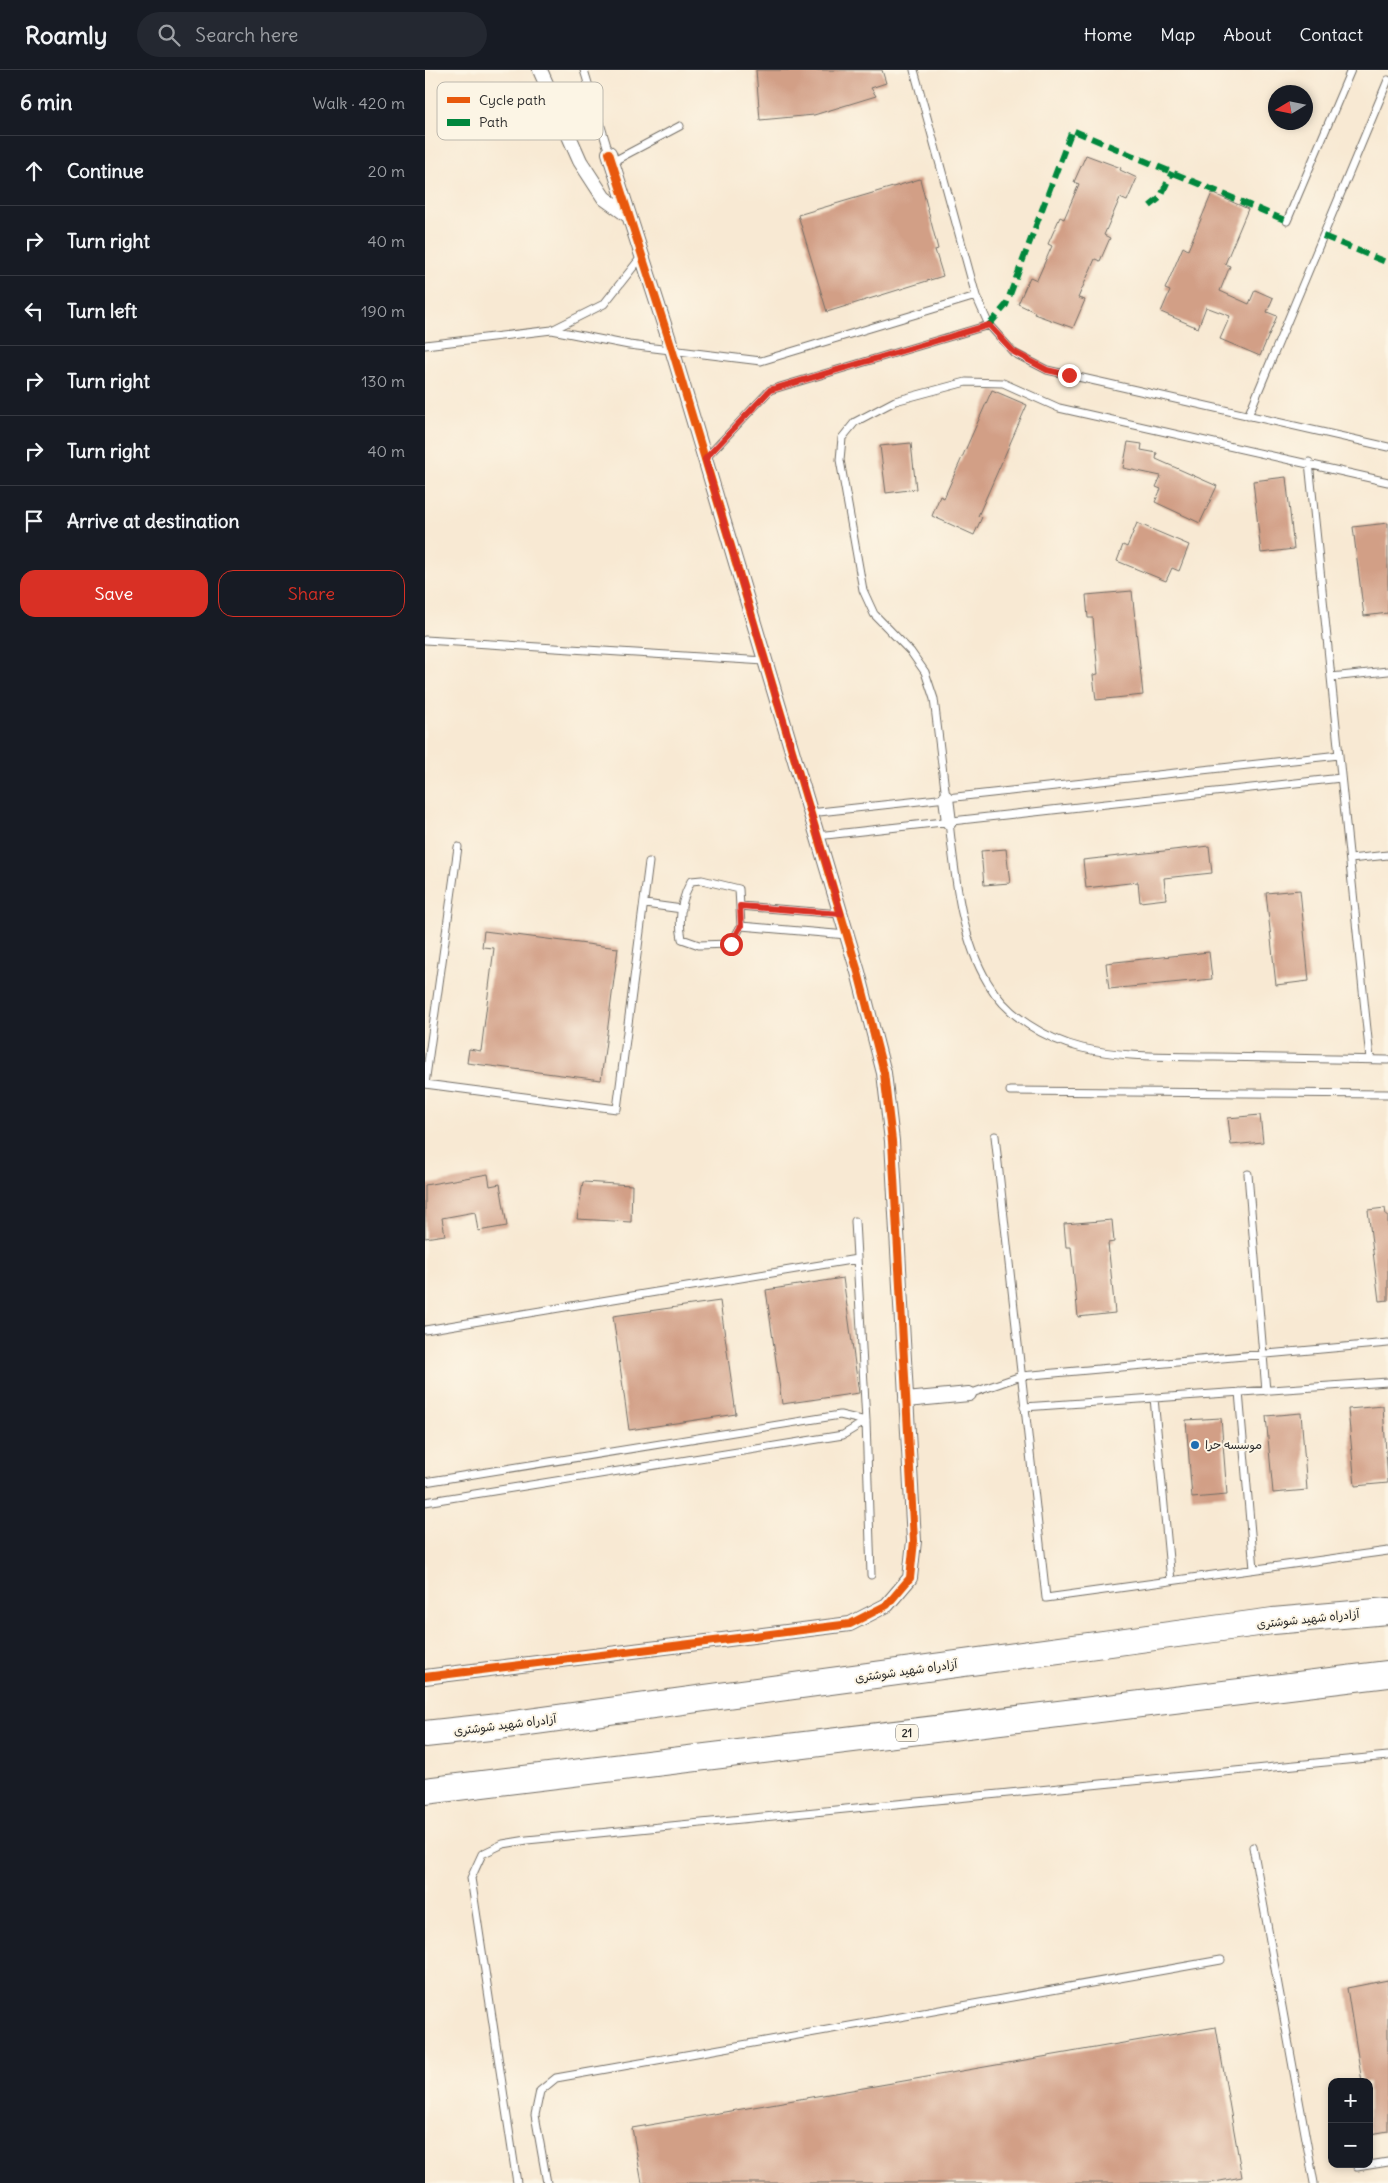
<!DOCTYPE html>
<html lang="en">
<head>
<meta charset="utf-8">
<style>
	body { margin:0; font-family:Delius,"Playpen Sans Arabic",sans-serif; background:#242831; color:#f1f3f6 }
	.controls { position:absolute; right:15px; bottom:15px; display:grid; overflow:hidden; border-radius:10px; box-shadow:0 2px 8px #0003 }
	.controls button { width:45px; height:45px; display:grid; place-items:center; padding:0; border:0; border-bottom:1px solid #363941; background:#171b24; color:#f1f3f6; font:25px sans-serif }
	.compass { position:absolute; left:843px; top:15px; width:45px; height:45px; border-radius:50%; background:#171b24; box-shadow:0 2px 8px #0003; rotate:260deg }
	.stop { position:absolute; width:15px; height:15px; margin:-11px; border:4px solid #d93025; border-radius:50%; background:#fff }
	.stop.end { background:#d93025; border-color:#fff; box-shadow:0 1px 5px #0008 }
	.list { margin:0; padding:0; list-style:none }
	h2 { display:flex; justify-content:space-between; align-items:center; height:65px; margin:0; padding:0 20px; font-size:21px }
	h2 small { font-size:16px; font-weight:400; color:#9ea1a6 }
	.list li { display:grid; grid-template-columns:32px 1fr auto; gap:15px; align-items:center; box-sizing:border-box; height:70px; padding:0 20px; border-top:1px solid #363941 }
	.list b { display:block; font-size:19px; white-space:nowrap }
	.list em { font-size:16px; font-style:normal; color:#9ea1a6 }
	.actions { display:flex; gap:10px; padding:15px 20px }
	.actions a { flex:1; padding:11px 0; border:1px solid #d93025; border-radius:15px; text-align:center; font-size:18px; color:#d93025 }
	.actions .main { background:#d93025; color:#fff }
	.icon { flex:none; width:28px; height:28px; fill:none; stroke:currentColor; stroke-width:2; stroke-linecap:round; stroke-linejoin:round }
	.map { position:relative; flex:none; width:963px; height:2113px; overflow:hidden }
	header { display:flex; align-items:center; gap:30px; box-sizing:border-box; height:70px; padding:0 25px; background:#171b24; border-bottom:1px solid #363941 }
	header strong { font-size:24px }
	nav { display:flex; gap:28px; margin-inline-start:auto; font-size:18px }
	.search { width:350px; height:45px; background:#242831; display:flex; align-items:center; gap:12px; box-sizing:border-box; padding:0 18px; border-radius:28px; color:#9ea1a6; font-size:19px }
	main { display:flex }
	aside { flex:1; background:#171b24 }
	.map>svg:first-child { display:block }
	.building { fill:#d29f86 }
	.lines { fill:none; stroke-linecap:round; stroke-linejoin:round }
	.service-casing { stroke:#736e66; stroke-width:9 }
	.minor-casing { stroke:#736e66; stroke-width:16 }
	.motorway-casing { stroke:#736e66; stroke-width:28 }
	.service { stroke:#fff; stroke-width:7 }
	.minor { stroke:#fff; stroke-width:14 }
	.motorway { stroke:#fff; stroke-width:26 }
	.quiet { stroke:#00873e; stroke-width:6; stroke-dasharray:12 6; stroke-linecap:butt }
	.cycleway-casing { stroke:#fcf5e5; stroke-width:11 }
	.cycleway { stroke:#e8590c; stroke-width:8 }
	.route { stroke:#d93025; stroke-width:6 }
	.poi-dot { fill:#1f6fb2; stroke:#fcf5e5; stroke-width:2 }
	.labels { text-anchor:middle; stroke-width:4; stroke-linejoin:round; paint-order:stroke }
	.shield { fill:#fcf5e5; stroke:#6a6863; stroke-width:1 }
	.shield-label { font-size:11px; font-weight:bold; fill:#2b2b2b }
	.poi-label { font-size:12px; fill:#2b2b2b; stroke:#fcf5e5; text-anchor:start }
	.street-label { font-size:12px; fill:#2b2b2b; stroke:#fcf5e5 }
	.key { fill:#fcf5e5; stroke:#bdb8ad; stroke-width:1 }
	.key-label { font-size:14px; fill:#2b2b2b }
</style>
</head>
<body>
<header>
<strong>Roamly</strong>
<div class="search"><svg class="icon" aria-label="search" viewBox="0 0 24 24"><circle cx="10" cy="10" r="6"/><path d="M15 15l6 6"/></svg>Search here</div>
<nav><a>Home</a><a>Map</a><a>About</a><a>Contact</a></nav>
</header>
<main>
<aside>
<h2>6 min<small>Walk · 420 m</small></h2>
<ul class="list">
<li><svg class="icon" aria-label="ahead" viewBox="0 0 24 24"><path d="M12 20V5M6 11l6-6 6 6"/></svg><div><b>Continue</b></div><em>20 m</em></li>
<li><svg class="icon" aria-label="right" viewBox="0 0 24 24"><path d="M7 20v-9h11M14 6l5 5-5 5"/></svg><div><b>Turn right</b></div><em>40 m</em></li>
<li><svg class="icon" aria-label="left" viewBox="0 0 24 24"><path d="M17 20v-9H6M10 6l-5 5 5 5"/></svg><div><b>Turn left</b></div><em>190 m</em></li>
<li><svg class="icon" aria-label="right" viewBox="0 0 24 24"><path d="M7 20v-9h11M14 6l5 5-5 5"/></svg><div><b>Turn right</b></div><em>130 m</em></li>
<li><svg class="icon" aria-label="right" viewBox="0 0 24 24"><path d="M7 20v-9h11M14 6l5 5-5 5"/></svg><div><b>Turn right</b></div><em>40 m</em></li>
<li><svg class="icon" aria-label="arrive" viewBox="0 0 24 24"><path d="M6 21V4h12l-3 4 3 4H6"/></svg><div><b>Arrive at destination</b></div></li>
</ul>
<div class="actions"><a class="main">Save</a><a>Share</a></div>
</aside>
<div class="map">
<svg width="963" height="2113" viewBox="0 0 963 2113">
	<rect width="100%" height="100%" fill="#fcf5e5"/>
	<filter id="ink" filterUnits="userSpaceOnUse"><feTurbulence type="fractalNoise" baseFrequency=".02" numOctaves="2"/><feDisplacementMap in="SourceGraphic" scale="10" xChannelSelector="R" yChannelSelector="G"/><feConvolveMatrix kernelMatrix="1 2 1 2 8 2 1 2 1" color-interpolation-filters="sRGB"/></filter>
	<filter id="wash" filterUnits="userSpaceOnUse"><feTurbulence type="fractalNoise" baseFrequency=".0096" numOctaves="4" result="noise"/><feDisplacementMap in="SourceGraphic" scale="20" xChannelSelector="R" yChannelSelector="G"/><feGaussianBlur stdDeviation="1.12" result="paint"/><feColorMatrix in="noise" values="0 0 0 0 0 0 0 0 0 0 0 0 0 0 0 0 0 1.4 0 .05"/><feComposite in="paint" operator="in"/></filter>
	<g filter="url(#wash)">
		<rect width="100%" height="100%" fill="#f8e9d3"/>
		<g id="blocks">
			<!-- building -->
			<path class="building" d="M331,0H457L461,13L446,18L451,26L389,45L335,50Z
				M661,85L696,98L695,100L712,108L702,131L695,128L679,165L685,168L675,191L670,189L653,228L660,230L648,258L609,244L610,242L593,234L605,207L612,210L627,176L623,174L635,147L639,149L654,114L649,112Z
				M495,109L513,179L510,180L518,206L402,242L373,145Z
				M787,123L823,139L800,194L805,196L795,221L824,234L830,220L848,228L842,242L852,246L835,286L795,269L805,246L781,237L773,258L736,242L745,221L740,219L758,177L763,180Z
				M567,320L602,335L553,446L557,447L549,465L507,446L515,426L519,428Z
				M703,372L717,374L716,380L732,383L731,389L792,416L775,453L730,432L736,419L731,417L736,406L698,398Z
				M486,373L491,419L461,423L455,376Z
				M861,407L869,479L836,483L828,411Z
				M712,453L764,475L754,501L747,498L741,511L692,491L698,475L702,477Z
				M963,453V543L939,546L928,457Z
				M707,521L718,625L671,630L668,605L673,604L668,548H663L661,525Z
				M784,776L787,803L739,808L741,829L715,832L713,812L661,818L658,790Z
				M581,779L585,813L559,815L556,781Z
				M875,820L884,911L851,915L841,823Z
				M59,861L193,878L176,1010L42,993L44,979L56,981L69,878L57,877Z
				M784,882L787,909L684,919L681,893Z
				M835,1045L838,1072L806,1075L803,1048Z
				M63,1104L65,1116L75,1114L82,1156L53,1161L50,1142L17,1148L20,1165L0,1168V1115Z
				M158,1112L207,1115L206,1152L152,1149Z
				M960,1138L961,1145H963V1230L954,1231L943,1140Z
				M687,1150L689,1172L683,1173L690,1243L653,1247L646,1177H641L639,1154Z
				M418,1208L434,1323L357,1334L341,1220Z
				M295,1231L311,1344L204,1360L188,1246Z
				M958,1336L963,1413L930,1416L923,1339Z
				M876,1343L882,1420L848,1423L841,1346Z
				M796,1348L802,1425L767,1428L761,1350Z
				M963,1910V2061L946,2064L944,2052V2012H937L922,1918Z
				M791,1957L817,2107L784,2113H217L207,2058Z"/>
		</g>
	</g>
	<g filter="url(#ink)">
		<use href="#blocks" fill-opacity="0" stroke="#736e66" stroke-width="1"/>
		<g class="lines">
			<defs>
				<path id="service" d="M159,0L184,83
					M489,0L551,226L564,255L589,283L622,300L963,377
					M187,92L255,56
					M862,151L926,0
					M127,260L179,234L217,186
					M0,275L127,260L204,275L336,291L551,226
					M823,346L963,10
					M280,389L345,320L564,255
					M884,392L945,989
					M0,570L340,591
					M906,607L963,601
					M521,728L509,629L500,602L486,582L449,544L438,520L415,390L417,368L430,352L470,331L541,312L578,313L634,338L963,412
					M385,743L914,685
					M524,752C530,804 535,867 563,913C582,946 620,969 657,978C700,988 745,986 789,987C847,988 905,989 963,990
					M392,766L916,708
					M33,777L0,1014L192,1039L224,792
					M925,789L963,785
					M277,810L314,819L316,856L306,874L274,875L257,869C253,849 256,830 266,811Z
					M220,834L257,839
					M315,836L416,844
					M316,856L422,865
					M585,1021L963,1024
					M570,1066L621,1528L963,1481
					M823,1104L841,1321
					M430,1151L441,1351L446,1505
					M0,1260L432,1189
					M814,1322L829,1499
					M544,1324L596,1306L963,1273
					M729,1328L746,1511
					M599,1337L963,1312
					M0,1412L415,1345L441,1351
					M0,1432L418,1365L441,1351
					M828,1777L889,2113
					M932,2097L963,2092
					M92,2113L46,1808L57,1784L78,1774L102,1770L963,1686
					M122,2113L110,2045L115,2021L131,2008L796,1890"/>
				<path id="minor" d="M115,0L155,91L179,128L204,146
					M521,728L524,752
					M481,1330L544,1324
					M0,1607L425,1554L462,1535L485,1508L489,1471L467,1071L459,1003L433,902L280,389L247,279L184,83"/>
				<path id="motorway" d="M0,1664L74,1656L848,1551L963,1541
					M0,1721L963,1604"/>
			</defs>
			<!-- service casing -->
			<use href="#service" class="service-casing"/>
			<!-- minor casing -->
			<use href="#minor" class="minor-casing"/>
			<!-- motorway casing -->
			<use href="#motorway" class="motorway-casing"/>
			<!-- service -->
			<use href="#service" class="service"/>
			<!-- minor -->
			<use href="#minor" class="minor"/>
			<!-- motorway -->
			<use href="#motorway" class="motorway"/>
			<!-- quiet -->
			<path class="quiet" d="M725,136L735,128L747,102
				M898,166L963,193
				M564,255L581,235L647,60L862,151"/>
			<defs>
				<path id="cycleway" d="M0,1607L425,1554L462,1535L485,1508L489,1471L467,1071L459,1003L433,902L280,389L247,279L184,83"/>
			</defs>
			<!-- cycleway casing -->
			<use href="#cycleway" class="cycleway-casing"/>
			<!-- cycleway -->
			<use href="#cycleway" class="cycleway"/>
		</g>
	</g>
	<g class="lines" filter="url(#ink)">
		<!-- route -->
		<path class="route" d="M306,874L316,856L315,836L416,844L280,389L345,320L564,255L589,282L622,300L644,305"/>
	</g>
	<!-- markers -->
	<circle class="poi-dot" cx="770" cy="1375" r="5"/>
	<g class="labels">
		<!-- shield labels -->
		<rect class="shield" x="471" y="1654.5" width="22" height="17" rx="4"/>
		<g class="shield-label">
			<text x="482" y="1667">21</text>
		</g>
		<!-- poi labels -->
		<g class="poi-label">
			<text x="780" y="1379">موسسه حرا</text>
		</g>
		<!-- street labels -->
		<g class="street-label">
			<text transform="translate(883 1549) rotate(-6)" y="4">آزادراه شهید شوشتری</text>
			<text transform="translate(481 1601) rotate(-8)" y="4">آزادراه شهید شوشتری</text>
			<text transform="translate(80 1655) rotate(-7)" y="4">آزادراه شهید شوشتری</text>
		</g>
	</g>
	<!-- legend -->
	<rect x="12" y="12" width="166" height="58" rx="8" class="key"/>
	<rect x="22" y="27" width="23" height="6" fill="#e8590c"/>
	<rect x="22" y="49" width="23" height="7" fill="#00873e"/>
	<g class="key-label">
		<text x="54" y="35">Cycle path</text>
		<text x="54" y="57">Path</text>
	</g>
</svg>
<div class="controls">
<button>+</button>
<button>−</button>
</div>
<svg class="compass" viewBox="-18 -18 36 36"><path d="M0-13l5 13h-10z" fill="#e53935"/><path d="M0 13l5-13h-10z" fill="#9ea1a6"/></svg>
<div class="stop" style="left:306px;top:874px"></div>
<div class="stop end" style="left:644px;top:305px"></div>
</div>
</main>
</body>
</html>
